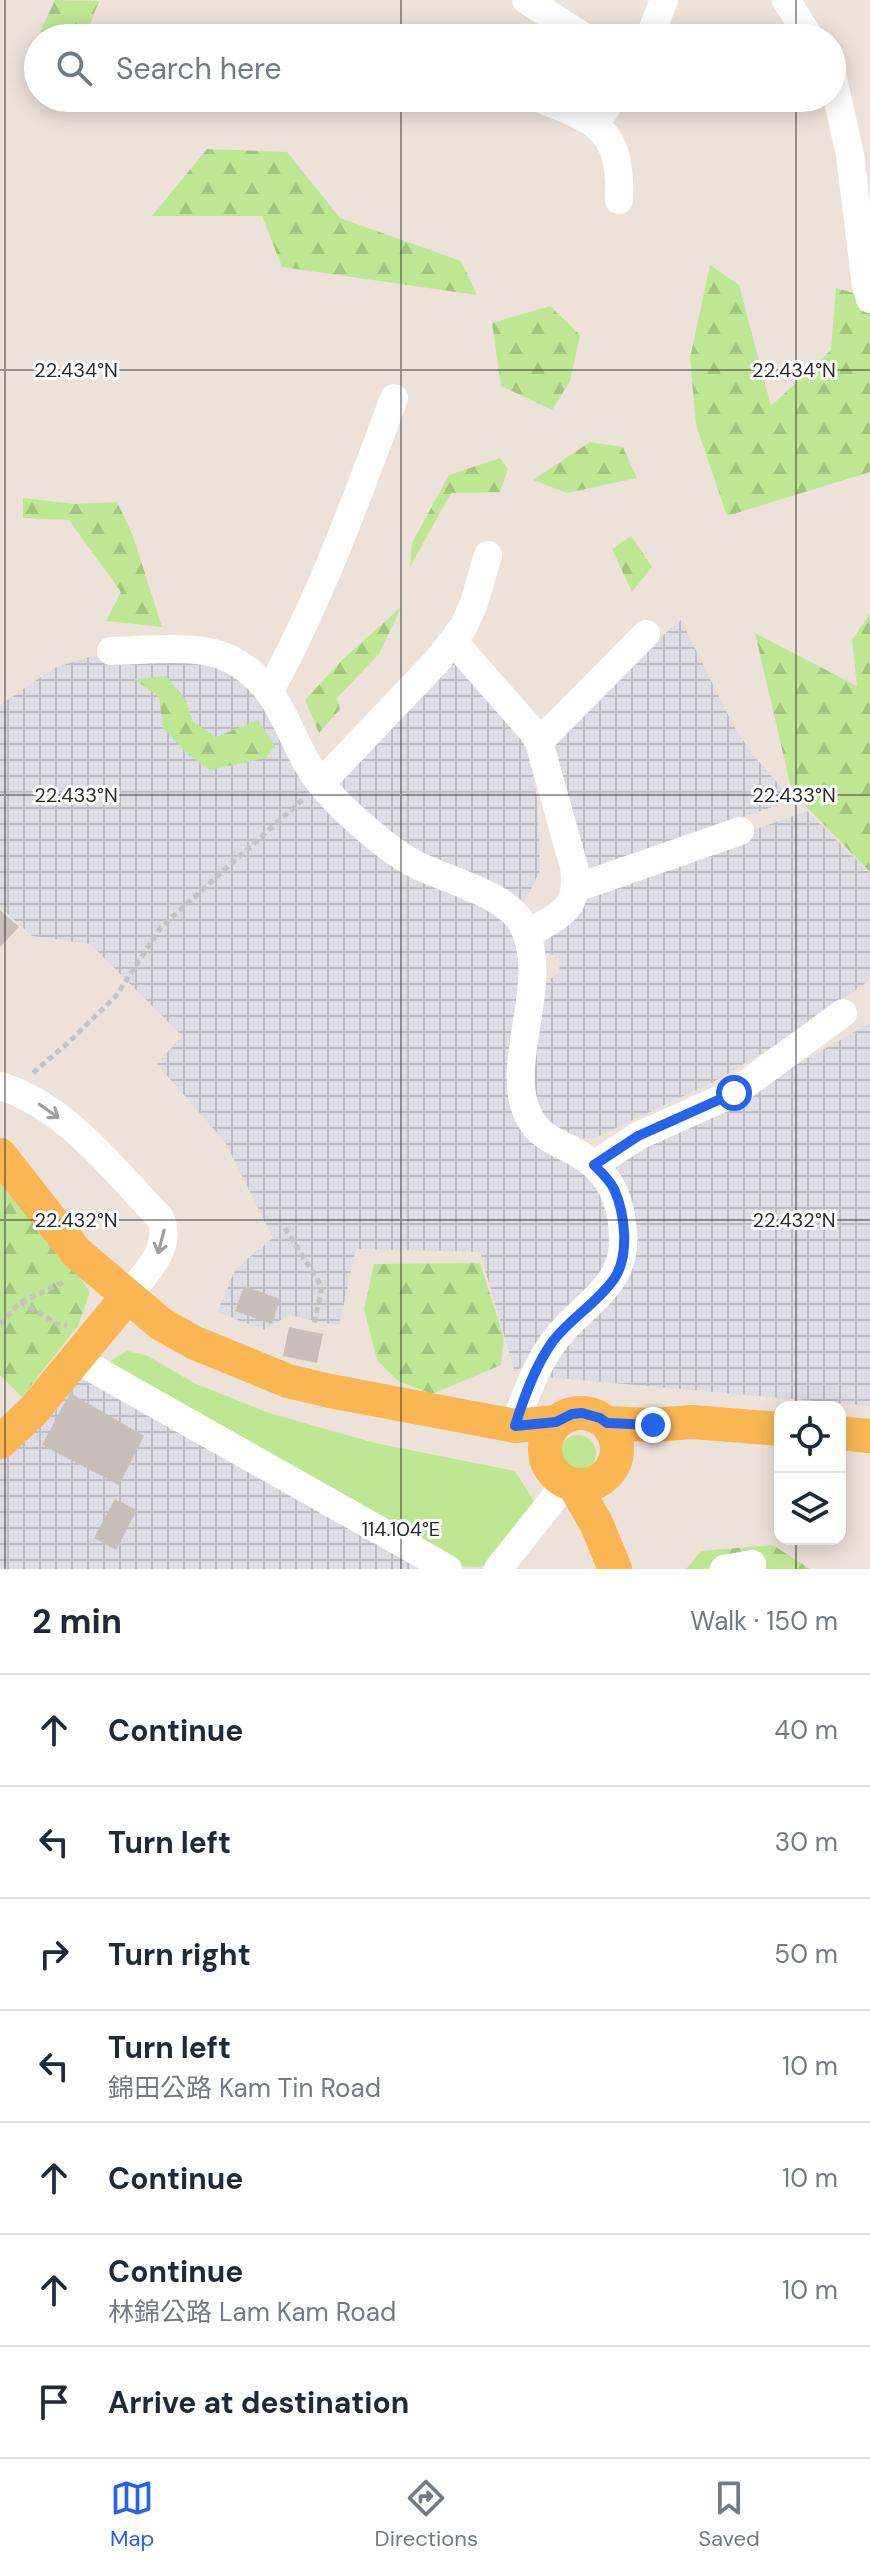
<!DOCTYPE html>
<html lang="en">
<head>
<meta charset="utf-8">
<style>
	body { margin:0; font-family:"DM Sans","Noto Sans TC",sans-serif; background:#f6f6f7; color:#1f2937 }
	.controls { position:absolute; right:24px; bottom:24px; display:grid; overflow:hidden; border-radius:16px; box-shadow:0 4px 20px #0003 }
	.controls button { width:72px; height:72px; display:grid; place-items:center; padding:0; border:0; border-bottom:2px solid #e0e1e3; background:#fff; color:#1f2937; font:40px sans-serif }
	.stop { position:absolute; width:24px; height:24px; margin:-18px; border:6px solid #2563eb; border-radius:50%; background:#fff }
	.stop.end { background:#2563eb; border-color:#fff; box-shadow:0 2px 8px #0008 }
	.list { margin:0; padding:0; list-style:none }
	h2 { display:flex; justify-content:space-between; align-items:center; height:104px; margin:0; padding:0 32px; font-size:34px }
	h2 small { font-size:26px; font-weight:400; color:#747a83 }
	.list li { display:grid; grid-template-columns:52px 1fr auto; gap:24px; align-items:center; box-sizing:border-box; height:112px; padding:0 32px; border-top:2px solid #e0e1e3 }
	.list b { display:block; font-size:30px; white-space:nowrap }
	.list p { margin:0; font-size:26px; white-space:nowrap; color:#747a83 }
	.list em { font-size:26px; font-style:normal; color:#747a83 }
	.icon { flex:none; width:44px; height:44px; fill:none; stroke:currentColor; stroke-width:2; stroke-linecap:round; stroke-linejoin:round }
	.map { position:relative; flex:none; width:870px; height:1569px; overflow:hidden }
	.search { position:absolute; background:#fff; box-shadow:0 4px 20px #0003; left:24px; right:24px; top:24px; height:88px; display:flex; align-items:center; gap:20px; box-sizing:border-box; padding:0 28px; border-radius:44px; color:#747a83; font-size:30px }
	.sheet { height:888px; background:#fff }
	nav { display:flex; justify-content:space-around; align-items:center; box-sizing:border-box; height:112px; border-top:2px solid #e0e1e3; background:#fff; font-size:22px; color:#747a83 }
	nav a { display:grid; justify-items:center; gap:4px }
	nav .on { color:#2563eb }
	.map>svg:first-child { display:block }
	.industrial { fill:url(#industrial-grid) }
	.grass { fill:#bee793 }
	.forest { fill:url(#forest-firs) }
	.building { fill:#c8bfba }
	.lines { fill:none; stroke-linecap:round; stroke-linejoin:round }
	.path { stroke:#c3c3c3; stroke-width:5; stroke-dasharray:6 4; stroke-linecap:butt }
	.minor { stroke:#fff; stroke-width:28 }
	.major { stroke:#f9b653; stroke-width:34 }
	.oneway { stroke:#9f9f9f }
	.route { stroke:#2563eb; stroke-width:10 }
	.ticks { fill:none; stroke:#2a2a2a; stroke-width:2; stroke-opacity:0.45 }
	.ticks-label { font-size:20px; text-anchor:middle; fill:#2a2a2a; stroke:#fff; stroke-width:6; stroke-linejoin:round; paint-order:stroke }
</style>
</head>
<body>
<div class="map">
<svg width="870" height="1569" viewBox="0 0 870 1569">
	<defs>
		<pattern id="industrial-grid" width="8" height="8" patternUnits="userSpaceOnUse" patternTransform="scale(2)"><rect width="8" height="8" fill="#dddce5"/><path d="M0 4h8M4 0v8" fill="none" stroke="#bebdc5"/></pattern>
		<pattern id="forest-firs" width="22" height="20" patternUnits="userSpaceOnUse" patternTransform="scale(2)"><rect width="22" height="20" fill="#bee793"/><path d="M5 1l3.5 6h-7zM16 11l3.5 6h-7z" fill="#a3c67f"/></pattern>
	</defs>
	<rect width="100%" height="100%" fill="#ede2da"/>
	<!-- industrial -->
	<path class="industrial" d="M681,620L733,725L753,755L793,800L580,873L545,747L654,643Z
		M453,649L525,728L537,799L540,870L525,902L505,897L413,856L331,781Z
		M92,656L215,662L250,683L292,761L496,913L511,928L518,949L522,993L515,1092L601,1179L617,1252L546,1343L515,1373L480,1252L356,1249L339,1326L289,1315L265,1330L217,1312L236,1268L273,1238L225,1142L157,1064L182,1036L90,944L32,936L0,907V705L54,668Z
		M807,811L870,873V980L792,1035L717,1080L595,1138H578L553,1128L537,1107L531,1093L540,986L559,973L560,963L558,955L542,954L535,934L579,892Z
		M870,1023V1406L545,1377L550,1360L633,1259L638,1239L633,1211L611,1162L789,1069Z
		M77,1369L437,1569H0V1453Z"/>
	<!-- grass -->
	<path class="grass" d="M127,1351L146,1355L194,1383L269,1413L375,1443L515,1471L534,1501L492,1565L476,1567L453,1566L98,1380L112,1360Z
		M560 1453a18 18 0 1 1 36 0a18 18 0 1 1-36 0Z"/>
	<!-- forest -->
	<path class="forest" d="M55,0L99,1L85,38H63L40,32Z
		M207,149L287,152L340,218L461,261L477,295L282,267L262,216H152Z
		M710,265L739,285L771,406L831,350L836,288L870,298V472L727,516L696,425L690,358Z
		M550,306L580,335L570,381L552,410L501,386L492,323Z
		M590,442L623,447L637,478L567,493L533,480Z
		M500,458L508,469L500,492L451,493L410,567L412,543L449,475Z
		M23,498L75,504L117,502L133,536L162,627L106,621L121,592L69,520L23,518Z
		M631,536L652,567L632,592L612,549Z
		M402,606L379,654L337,698L340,709L319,733L305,700L342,660Z
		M870,614V872L792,792L755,633L857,686L852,640Z
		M166,676L186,700L193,722L216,737L258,720L275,746L266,758L210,770L186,753L163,728L159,697L134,679Z
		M0,1167L90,1292L78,1326L22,1397L0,1375Z
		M480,1263L504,1338L501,1365L432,1394L398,1381L377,1360L364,1309L374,1264Z
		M773,1545L810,1569H686L701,1551Z"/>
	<!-- building -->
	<path class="building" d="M0,910L19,927L0,947Z
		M244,1286L280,1299L272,1324L235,1311Z
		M289,1327L323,1334L317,1363L283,1356Z
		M70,1393L144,1436L119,1485L42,1445Z
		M115,1499L137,1510L116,1550L94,1538Z"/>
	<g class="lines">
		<!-- path -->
		<path class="path" d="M33,1073L70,1041L116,996L161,927L302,800
			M285,1228L322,1287L314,1324
			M21,1302L66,1281
			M0,1324L21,1302L57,1324L67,1326"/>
		<!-- minor -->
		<path class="minor" d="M526,0L586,38
			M786,0L810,38
			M649,38L664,0
			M832,74L850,155L866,286L870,299
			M538,98C597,121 622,129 619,200
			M596,123L613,98
			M453,641L533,732L539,742L574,867C580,912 560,913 527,935
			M111,651C144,651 201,643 230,659C281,685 285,730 313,773C332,802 382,845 411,862C443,880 509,893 524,927C551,986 502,1065 529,1117C541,1140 562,1143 582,1156C613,1175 624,1208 623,1244C622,1290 575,1309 552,1344C535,1368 524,1398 515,1426
			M270,690C321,597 357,498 394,398
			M539,742L646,634
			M321,783L438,660L464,626L474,603L488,555
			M576,888L740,831
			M0,1086C66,1106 114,1170 160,1218C174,1248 144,1274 127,1297
			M594,1165L638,1136L734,1093L843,1013
			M76,1359L448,1569
			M498,1569L567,1482
			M724,1569L752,1564"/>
		<!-- major -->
		<path class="major" d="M0,1155L76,1252L161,1324L195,1343L288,1381L330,1391L515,1426L556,1422
			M545 1449a36 36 0 1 1 72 0a36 36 0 1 1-72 0Z
			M607,1423L653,1425L692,1422L780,1429
			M840,1433L870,1436
			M0,1442L33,1411L127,1297
			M574,1485L597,1525L615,1569"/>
	</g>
	<!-- one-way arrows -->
	<defs><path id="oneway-shaft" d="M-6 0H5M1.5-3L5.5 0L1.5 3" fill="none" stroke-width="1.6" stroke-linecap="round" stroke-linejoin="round" transform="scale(2)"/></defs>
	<g class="oneway">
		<use href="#oneway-shaft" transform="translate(49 1111) rotate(35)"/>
		<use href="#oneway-shaft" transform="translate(161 1242) rotate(105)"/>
	</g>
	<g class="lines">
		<!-- route -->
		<path class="route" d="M653,1425L607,1423L600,1418L582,1413L572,1414L556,1422L515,1426C524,1397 535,1366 553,1341C571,1318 597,1303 614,1279C630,1256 625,1213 614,1189C609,1179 601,1172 594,1165L638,1136L734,1093"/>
	</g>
	<!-- ticks -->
	<path class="ticks" d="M5,0V1569M401,0V38M796,0V38M401,98V1569M796,98V1407M0,370H870M0,795H870M0,1220H870M796,1539V1569"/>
	<g class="ticks-label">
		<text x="76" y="377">22.434°N</text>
		<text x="794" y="377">22.434°N</text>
		<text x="76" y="802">22.433°N</text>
		<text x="794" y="802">22.433°N</text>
		<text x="76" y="1227">22.432°N</text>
		<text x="794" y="1227">22.432°N</text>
		<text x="401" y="1536">114.104°E</text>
	</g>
</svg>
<div class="controls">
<button><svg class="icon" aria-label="locate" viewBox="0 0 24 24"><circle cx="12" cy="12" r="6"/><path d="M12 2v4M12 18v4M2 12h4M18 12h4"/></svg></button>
<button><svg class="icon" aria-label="layers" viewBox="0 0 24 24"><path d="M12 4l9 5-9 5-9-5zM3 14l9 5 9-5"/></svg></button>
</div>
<div class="stop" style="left:734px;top:1093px"></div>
<div class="stop end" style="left:653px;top:1425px"></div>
<div class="search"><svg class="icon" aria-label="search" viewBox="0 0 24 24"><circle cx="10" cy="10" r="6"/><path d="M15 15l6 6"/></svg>Search here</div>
</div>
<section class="sheet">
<h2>2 min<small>Walk · 150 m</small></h2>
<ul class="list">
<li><svg class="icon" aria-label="ahead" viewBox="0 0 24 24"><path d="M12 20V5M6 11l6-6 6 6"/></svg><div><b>Continue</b></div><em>40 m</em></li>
<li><svg class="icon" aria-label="left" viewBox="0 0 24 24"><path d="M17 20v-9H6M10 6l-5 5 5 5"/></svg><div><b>Turn left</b></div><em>30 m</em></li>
<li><svg class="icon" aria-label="right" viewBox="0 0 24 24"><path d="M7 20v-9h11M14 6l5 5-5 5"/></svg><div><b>Turn right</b></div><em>50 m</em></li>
<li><svg class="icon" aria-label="left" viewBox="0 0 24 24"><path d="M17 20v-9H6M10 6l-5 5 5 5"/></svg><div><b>Turn left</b><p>錦田公路 Kam Tin Road</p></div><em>10 m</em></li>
<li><svg class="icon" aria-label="ahead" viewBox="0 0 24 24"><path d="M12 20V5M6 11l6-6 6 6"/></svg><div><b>Continue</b></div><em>10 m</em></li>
<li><svg class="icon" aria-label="ahead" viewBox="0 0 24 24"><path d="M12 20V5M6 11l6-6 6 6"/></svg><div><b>Continue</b><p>林錦公路 Lam Kam Road</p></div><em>10 m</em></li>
<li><svg class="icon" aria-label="arrive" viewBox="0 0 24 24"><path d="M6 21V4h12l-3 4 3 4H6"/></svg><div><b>Arrive at destination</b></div></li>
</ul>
</section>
<nav>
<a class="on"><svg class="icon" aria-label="map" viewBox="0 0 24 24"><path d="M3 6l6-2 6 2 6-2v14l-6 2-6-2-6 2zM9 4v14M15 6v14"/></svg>Map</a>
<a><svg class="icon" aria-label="directions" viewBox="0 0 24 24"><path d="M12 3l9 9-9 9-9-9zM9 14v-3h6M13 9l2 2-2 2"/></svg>Directions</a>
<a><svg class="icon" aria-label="saved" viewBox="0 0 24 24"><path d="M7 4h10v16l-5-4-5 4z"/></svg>Saved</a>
</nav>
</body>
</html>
